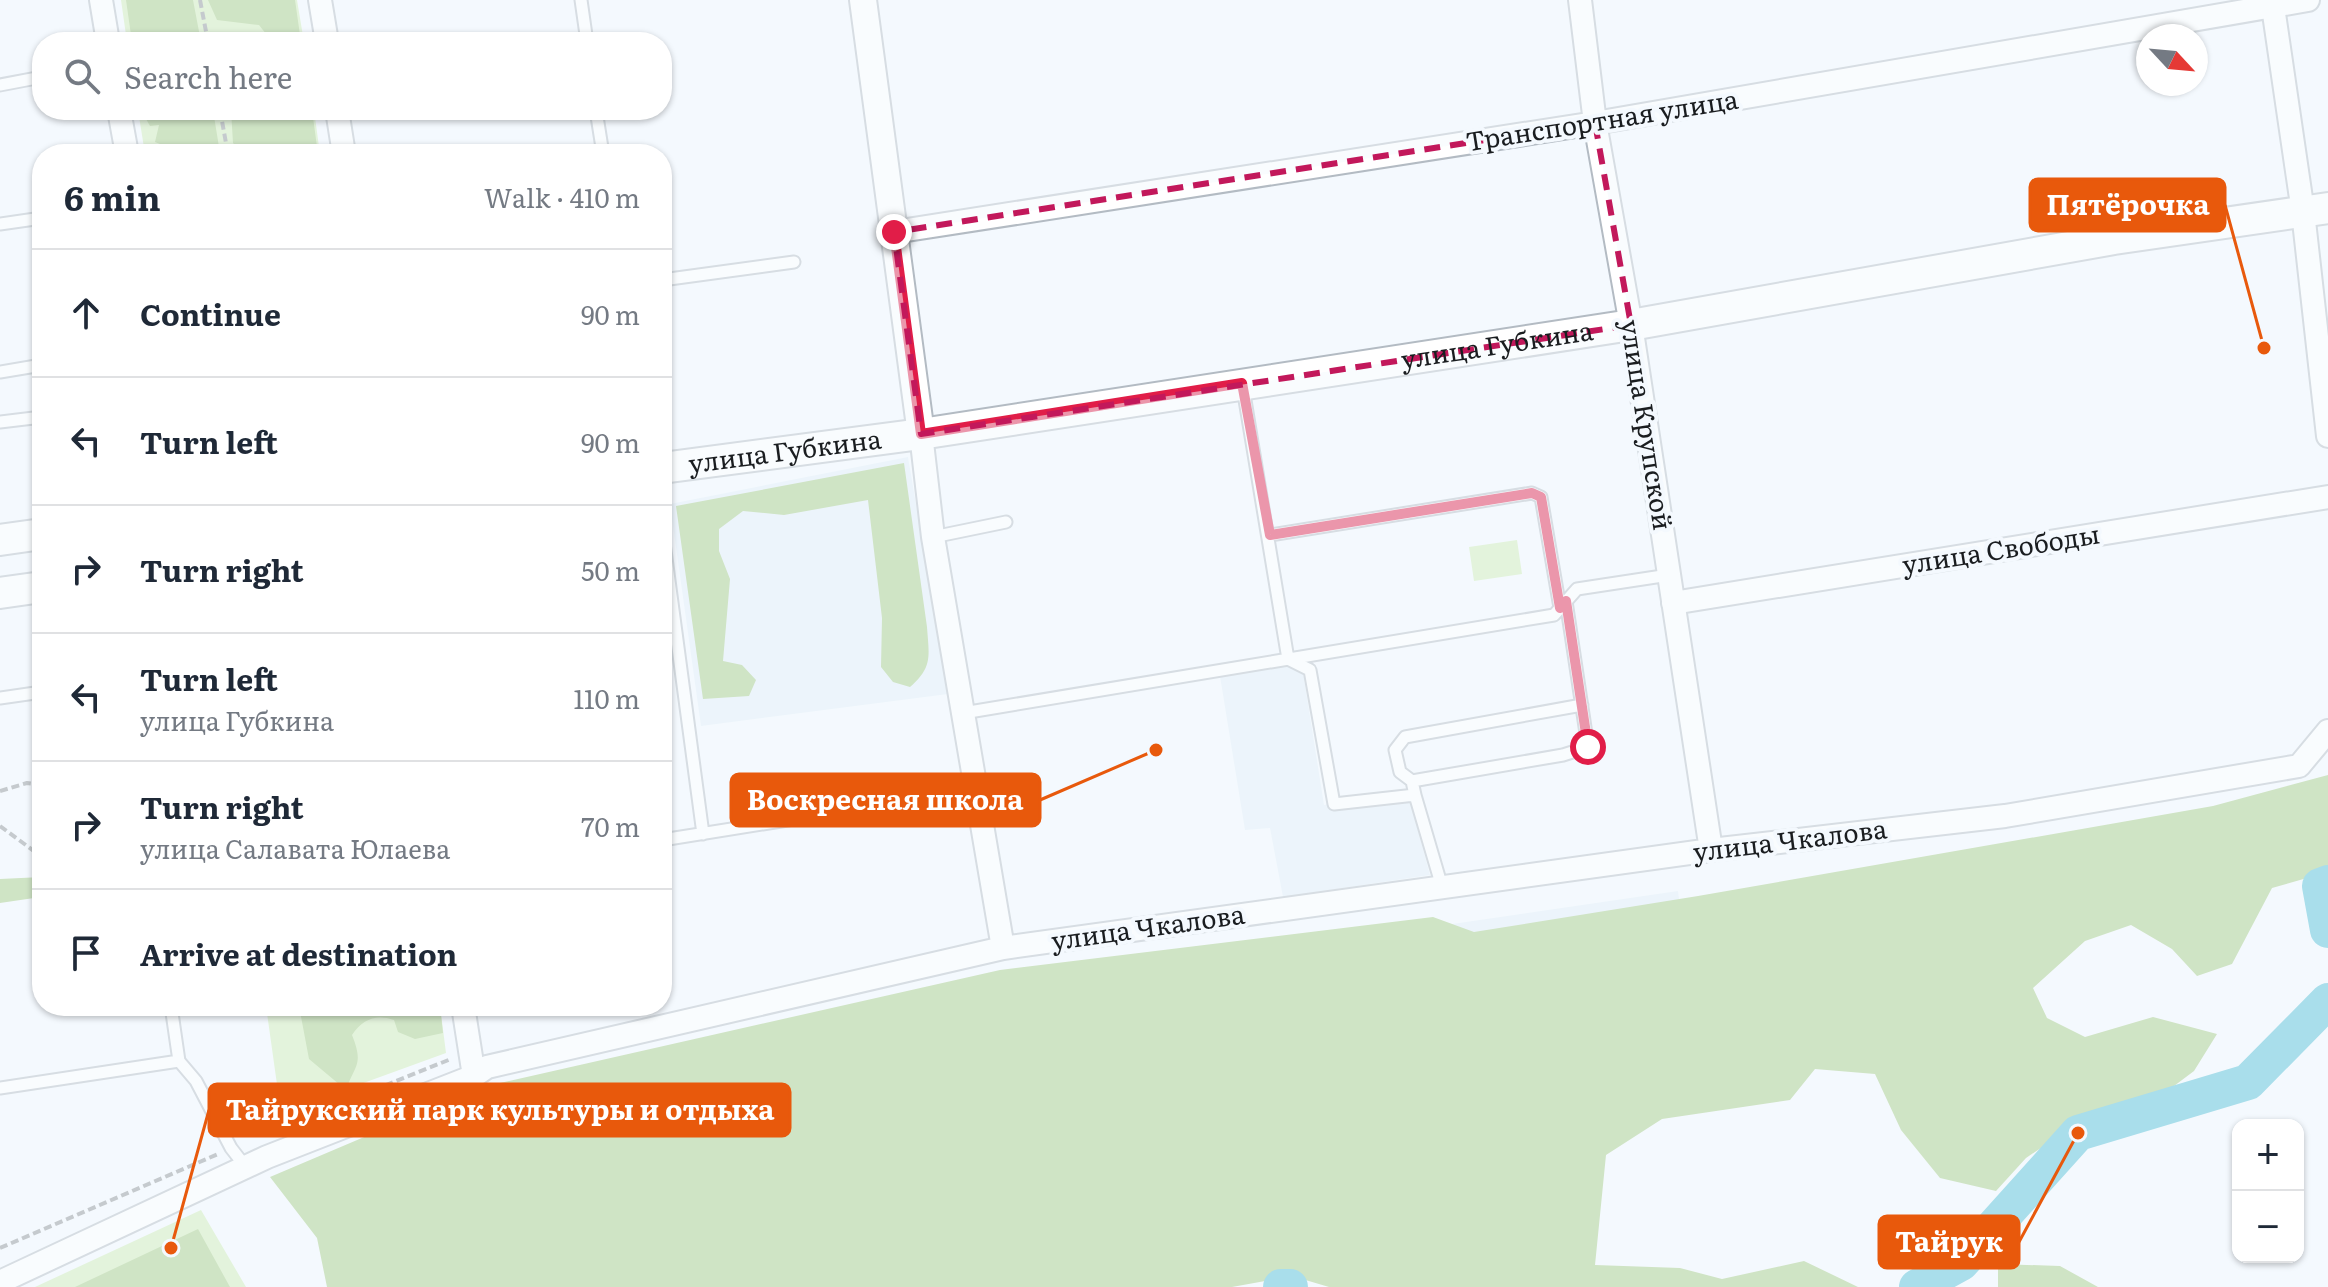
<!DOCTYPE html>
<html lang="en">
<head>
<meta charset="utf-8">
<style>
	body { margin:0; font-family:Literata,serif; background:#f2f2f3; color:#1f2937 }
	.controls { position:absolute; right:24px; bottom:24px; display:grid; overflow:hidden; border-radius:16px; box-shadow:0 2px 6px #0004 }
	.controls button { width:72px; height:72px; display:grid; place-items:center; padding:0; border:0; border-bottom:2px solid #e0e1e3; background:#fff; color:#1f2937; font:40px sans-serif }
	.compass { position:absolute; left:2136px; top:24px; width:72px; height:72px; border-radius:50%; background:#fff; box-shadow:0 2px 6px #0004; rotate:116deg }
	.stop { position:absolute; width:24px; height:24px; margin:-18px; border:6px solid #e11d48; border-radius:50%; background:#fff }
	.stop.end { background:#e11d48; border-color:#fff; box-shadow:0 2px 8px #0008 }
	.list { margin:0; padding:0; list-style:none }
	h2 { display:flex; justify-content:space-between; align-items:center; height:104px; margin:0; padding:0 32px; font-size:34px }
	h2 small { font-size:26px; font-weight:400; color:#747a83 }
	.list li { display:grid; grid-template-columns:52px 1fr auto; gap:24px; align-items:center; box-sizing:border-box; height:128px; padding:0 32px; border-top:2px solid #e0e1e3 }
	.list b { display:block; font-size:30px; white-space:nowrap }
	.list p { margin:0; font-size:26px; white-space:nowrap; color:#747a83 }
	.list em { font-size:26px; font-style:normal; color:#747a83 }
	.icon { flex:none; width:44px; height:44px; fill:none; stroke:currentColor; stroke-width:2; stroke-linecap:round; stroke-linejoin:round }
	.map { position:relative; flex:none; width:2328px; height:1287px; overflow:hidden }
	.search { position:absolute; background:#fff; box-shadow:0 2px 6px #0004; left:32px; top:32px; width:640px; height:88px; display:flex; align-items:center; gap:20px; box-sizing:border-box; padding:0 28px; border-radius:32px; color:#747a83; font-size:30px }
	.panel { position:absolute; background:#fff; box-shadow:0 2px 6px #0004; left:32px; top:144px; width:640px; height:872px; border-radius:32px }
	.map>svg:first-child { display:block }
	.built { fill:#e2eef8 }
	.green { fill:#ceecb4 }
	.forest { fill:#a3c981 }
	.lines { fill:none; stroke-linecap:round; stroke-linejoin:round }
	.river { stroke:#4ebcd4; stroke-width:36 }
	.service-casing { stroke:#b3bbc3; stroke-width:15 }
	.minor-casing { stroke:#b3bbc3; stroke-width:26 }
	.tertiary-casing { stroke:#b3bbc3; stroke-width:30 }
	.secondary-casing { stroke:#b3bbc3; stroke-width:34 }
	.path { stroke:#8c9094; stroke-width:4; stroke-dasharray:8 4; stroke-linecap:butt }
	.service { stroke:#fff; stroke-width:11 }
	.minor { stroke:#fff; stroke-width:22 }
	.tertiary { stroke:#fff; stroke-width:26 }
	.secondary { stroke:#fff; stroke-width:30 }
	.route { stroke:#e11d48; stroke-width:10 }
	.marked { fill:none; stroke:#c2185b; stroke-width:6; stroke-dasharray:16 10; stroke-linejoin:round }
	.labels { text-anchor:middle; stroke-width:8; stroke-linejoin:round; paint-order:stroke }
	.street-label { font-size:26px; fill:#1a1d20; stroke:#f4f9fe }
	.leader { fill:none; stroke:#e8590c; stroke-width:3 }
	.callout-dot { fill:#e8590c; stroke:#f4f9fe; stroke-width:3 }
	.callout { fill:#e8590c; stroke:#e8590c; stroke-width:3 }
	.callout-label { font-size:28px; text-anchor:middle; font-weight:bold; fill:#fff }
</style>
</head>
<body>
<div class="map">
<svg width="2328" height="1287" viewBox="0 0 2328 1287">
	<rect width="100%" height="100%" fill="#f4f9fe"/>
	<!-- built -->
	<path class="built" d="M908,457L948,694L701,726L670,504Z
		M1301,659L1324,805L1408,793L1430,875L1283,897L1270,828L1245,830L1219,670Z
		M1678,891L1681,914L1421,951L1418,929Z"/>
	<!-- green -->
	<path class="green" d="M121,0H297L304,42H127Z
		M138,110H314L320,154H145Z
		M1517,540L1522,574L1474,581L1469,547Z
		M266,1006H440L446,1053L281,1113Z
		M201,1210L246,1287H35Z"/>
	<!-- forest -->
	<path class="forest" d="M126,0H193L201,42H132Z
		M208,0H295L301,42H265L270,39L259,25L217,20Z
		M141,110H213L219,147L193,146L177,151L155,142L159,125L150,126Z
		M231,110H312L318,154H243L233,143Z
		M904,463L927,627C929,656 933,667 910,687L893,682L881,667L882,618L868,500L784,515L743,511L719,529V551L730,579L723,661L742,665L756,680L749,696L703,699L676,506Z
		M2328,775V872L2272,888L2232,964L2197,976L2172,949L2131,925L2085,941L2033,988L2047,1018L2085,1037L2153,1017L2217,1034L2194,1071L2162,1095L2084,1119L2026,1158L1996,1191L1940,1178L1901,1130L1875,1074L1815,1069L1790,1100L1662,1119L1606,1155L1595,1265L1680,1268L1722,1279L1804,1261L1858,1287H1329L1292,1276L1232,1287H327L317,1238L270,1177L482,1087L1000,970L1433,917L1474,932L1698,896L2213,806Z
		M42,877V901L34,898L0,903V879Z
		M299,1006H440L443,1033L415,1039L398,1032L394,1020C376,1014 363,1019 352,1035C364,1065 355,1064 346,1090L309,1059Z
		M198,1229L230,1287H75Z
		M1998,1264L2060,1266L2098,1287H1998Z"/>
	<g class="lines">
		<!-- river -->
		<path class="river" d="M2328,883L2320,886L2328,930
			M1281,1287H1290
			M1917,1287L1961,1263L2078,1133L2248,1082L2328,1001"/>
		<defs>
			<path id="service" d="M581,0L587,42
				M0,85L42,77
				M596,110L603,154
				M0,224L42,218
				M662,280L794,262
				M0,372L42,365
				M1243,388L1288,659L1310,670L1334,804L1415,795L1442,887
				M0,422L42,417
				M662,528L703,834
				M1270,535L1532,493L1541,497L1560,608
				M933,537L1006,522
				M0,698L42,692
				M963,713L1554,615L1577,589L1669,575
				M1412,781L1400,772L1395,750L1405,737L1582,705
				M1415,795L1412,781L1563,755L1588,747L1566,601
				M662,840L976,790
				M171,1006L179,1061L196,1081L231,1148L245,1166
				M0,1088L179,1061"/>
			<path id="minor" d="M101,0L108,42
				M320,0L327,42
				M1580,0L1595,123L1631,325L1711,850
				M2272,0L2303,212L2328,436
				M119,110L127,154
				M337,110L344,154
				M894,232L1595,123L2308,0
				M921,434L933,537L1003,948
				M1673,603L2328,497
				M463,1006L474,1076
				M0,1282L267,1157L474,1076L487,1067L1003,948L1711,850L2005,816L2299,766L2328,731"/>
			<path id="tertiary" d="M863,0L921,434"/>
			<g id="secondary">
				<path id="s1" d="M662,468L921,434L1631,325L2114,239L2328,208"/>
				<path d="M0,540L42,534"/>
				<path d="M0,593L42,587"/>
			</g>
		</defs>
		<!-- service casing -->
		<use href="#service" class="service-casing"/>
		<!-- minor casing -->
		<use href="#minor" class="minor-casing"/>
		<!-- tertiary casing -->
		<use href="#tertiary" class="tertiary-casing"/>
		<!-- secondary casing -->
		<use href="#secondary" class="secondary-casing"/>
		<!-- path -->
		<path class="path" d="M200,0L208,42
			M220,110L228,154
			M0,791L27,783L42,785
			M0,826L42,857
			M274,1130L451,1059
			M0,1248L218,1154"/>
		<!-- service -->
		<use href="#service" class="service"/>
		<!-- minor -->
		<use href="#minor" class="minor"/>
		<!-- tertiary -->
		<use href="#tertiary" class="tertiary"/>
		<!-- secondary -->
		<use href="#secondary" class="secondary"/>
	</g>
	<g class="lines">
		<!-- route -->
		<path class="route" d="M894,232L921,434L1242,383L1270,535L1532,493L1541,497L1560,608L1566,601L1588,747"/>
	</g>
	<!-- marked area -->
	<path d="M0 0H2328V1287H0ZM1595,123L1631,325L921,434L894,232Z" fill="#f4f9fe" fill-opacity=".55" fill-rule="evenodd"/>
	<path class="marked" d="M1595,123L1631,325L921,434L894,232Z"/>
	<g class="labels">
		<!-- street labels -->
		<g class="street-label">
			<text transform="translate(1602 121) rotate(-9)" y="9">Транспортная улица</text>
			<text dy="9" stroke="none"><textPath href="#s1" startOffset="844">улица Губкина</textPath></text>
			<text transform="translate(1646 425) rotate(81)" y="9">улица Крупской</text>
			<text dy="9" stroke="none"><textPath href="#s1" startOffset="124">улица Губкина</textPath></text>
			<text transform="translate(2001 550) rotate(-9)" y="9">улица Свободы</text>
			<text transform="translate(1790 841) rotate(-7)" y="9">улица Чкалова</text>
			<text transform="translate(1148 928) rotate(-8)" y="9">улица Чкалова</text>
		</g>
	</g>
	<!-- callouts -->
	<path class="leader" d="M2264 348L2225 205M1156 750L1040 800M171 1248L209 1110M2078 1133L2019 1242"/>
	<g class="callout-dot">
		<circle cx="2264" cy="348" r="8"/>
		<circle cx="1156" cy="750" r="8"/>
		<circle cx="171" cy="1248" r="8"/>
		<circle cx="2078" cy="1133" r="8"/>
	</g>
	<g class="callout">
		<rect x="2030" y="179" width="195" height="52" rx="8"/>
		<rect x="731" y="774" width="309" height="52" rx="8"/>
		<rect x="209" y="1084" width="581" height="52" rx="8"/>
		<rect x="1879" y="1216" width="140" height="52" rx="8"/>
	</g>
	<g class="callout-label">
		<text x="2128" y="215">Пятёрочка</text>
		<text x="885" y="810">Воскресная школа</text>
		<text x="500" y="1120">Тайрукский парк культуры и отдыха</text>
		<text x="1949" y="1252">Тайрук</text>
	</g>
</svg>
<div class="controls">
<button>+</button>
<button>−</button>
</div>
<svg class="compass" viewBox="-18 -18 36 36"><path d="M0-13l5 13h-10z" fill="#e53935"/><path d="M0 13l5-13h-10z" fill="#747a83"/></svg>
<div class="stop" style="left:1588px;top:747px"></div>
<div class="stop end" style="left:894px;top:232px"></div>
<div class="search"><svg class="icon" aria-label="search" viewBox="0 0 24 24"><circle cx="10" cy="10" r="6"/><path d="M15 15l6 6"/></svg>Search here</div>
<section class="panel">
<h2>6 min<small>Walk · 410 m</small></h2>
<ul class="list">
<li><svg class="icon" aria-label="ahead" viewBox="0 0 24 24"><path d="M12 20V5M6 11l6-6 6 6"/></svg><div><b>Continue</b></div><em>90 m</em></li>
<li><svg class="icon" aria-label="left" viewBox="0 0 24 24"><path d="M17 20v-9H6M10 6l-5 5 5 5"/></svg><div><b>Turn left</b></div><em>90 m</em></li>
<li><svg class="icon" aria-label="right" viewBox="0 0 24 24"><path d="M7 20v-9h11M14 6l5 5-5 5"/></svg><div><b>Turn right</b></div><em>50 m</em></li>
<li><svg class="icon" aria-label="left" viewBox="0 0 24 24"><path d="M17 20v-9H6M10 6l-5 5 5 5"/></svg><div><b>Turn left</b><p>улица Губкина</p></div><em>110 m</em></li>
<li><svg class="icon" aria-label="right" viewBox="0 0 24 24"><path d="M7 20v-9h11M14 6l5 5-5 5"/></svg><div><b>Turn right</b><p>улица Салавата Юлаева</p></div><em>70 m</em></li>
<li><svg class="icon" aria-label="arrive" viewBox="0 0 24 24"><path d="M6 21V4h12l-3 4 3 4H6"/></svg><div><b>Arrive at destination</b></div></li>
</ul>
</section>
</div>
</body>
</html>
